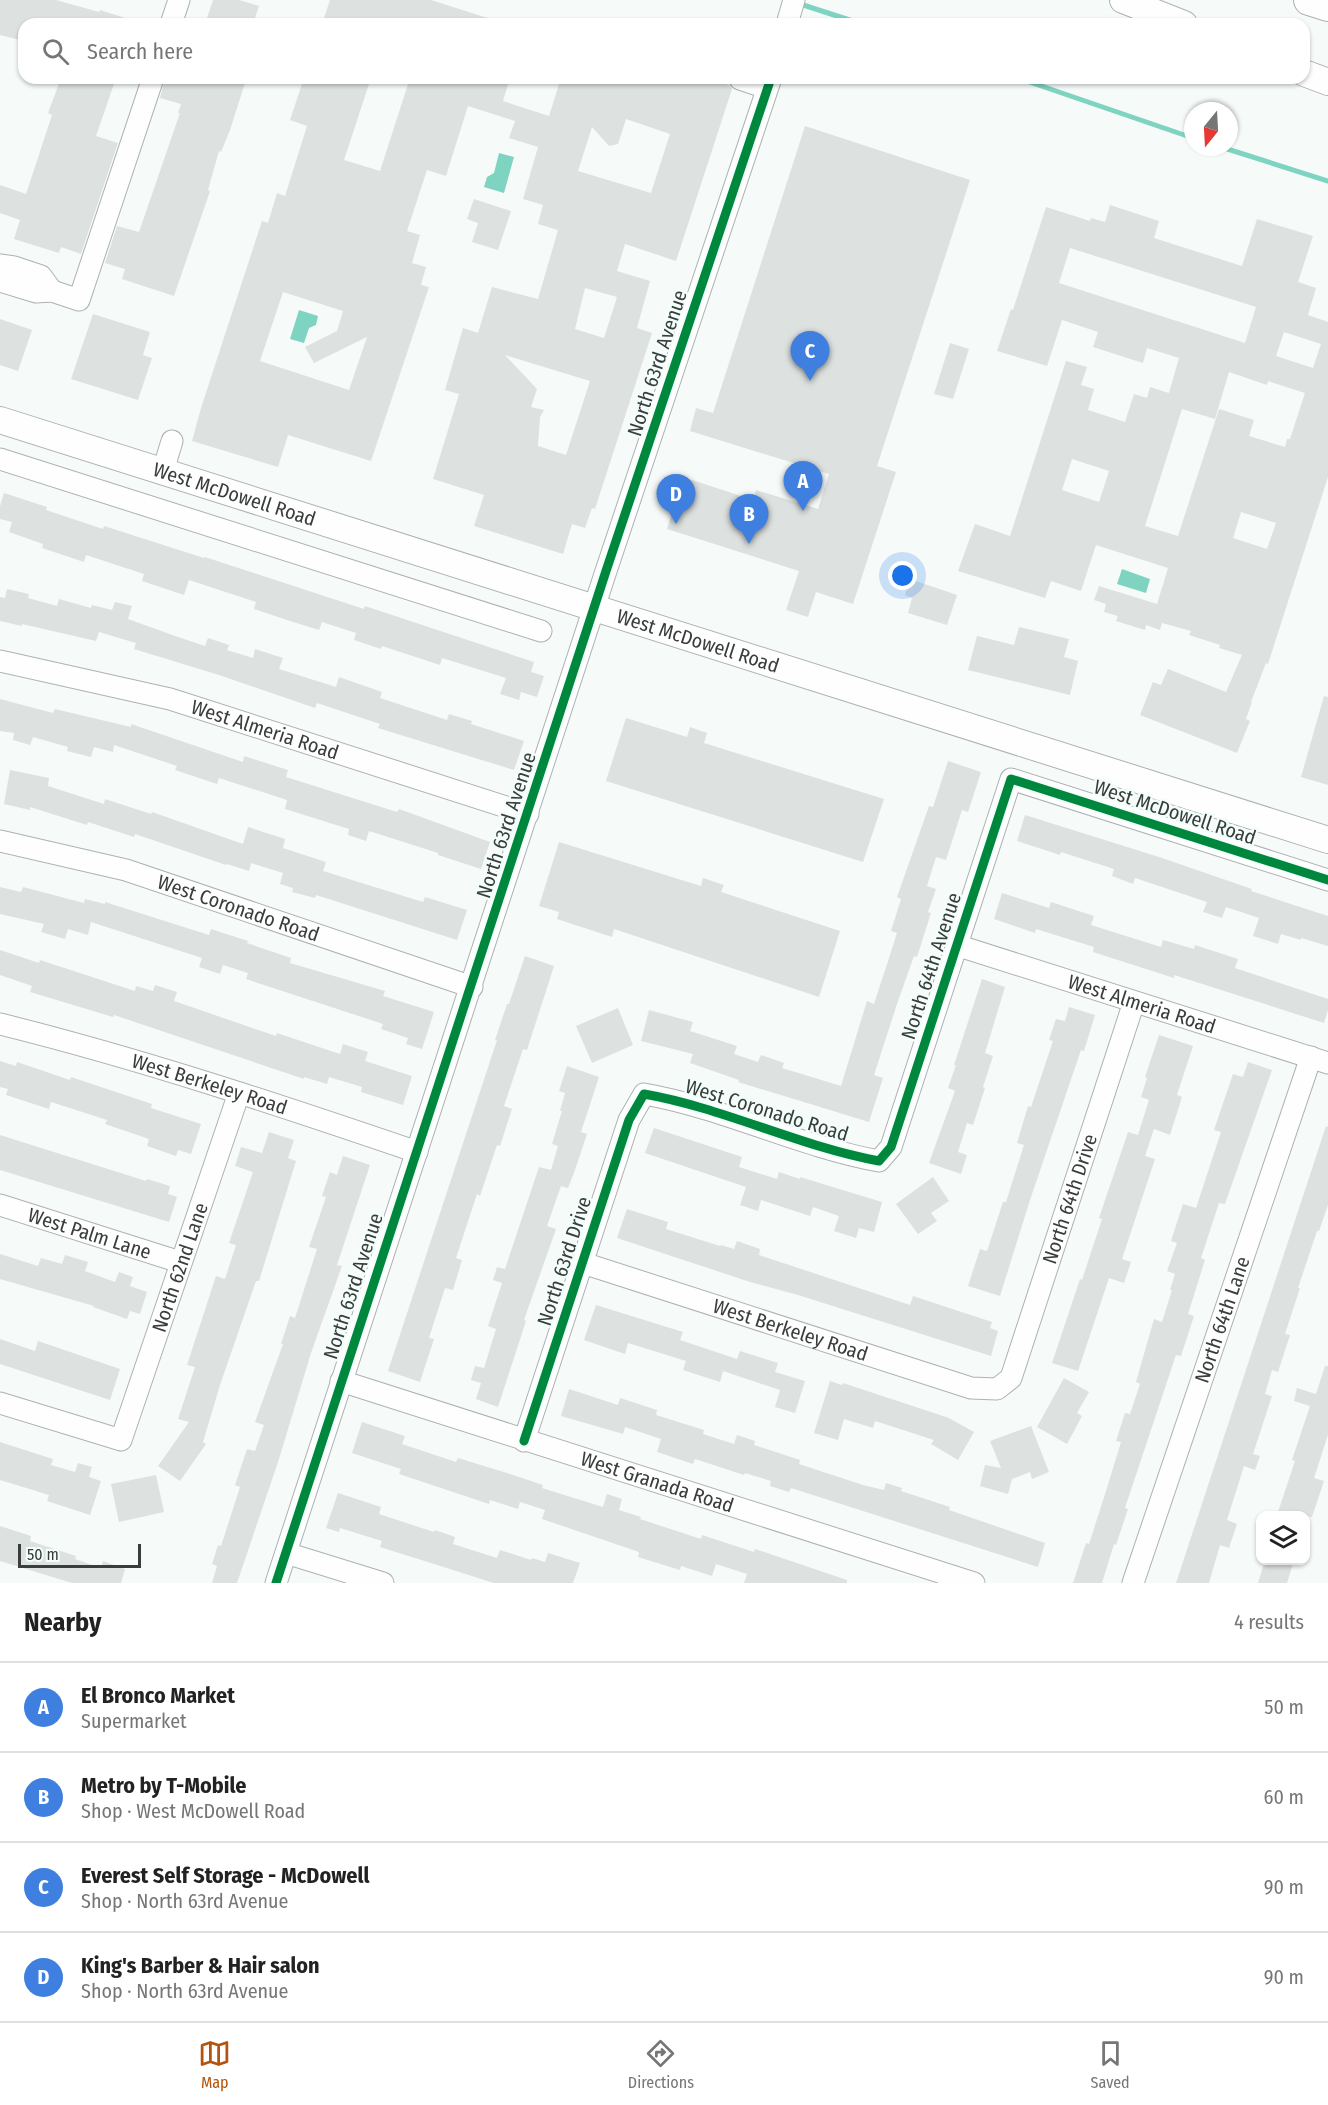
<!DOCTYPE html>
<html lang="en">
<head>
<meta charset="utf-8">
<style>
	body { margin:0; font-family:"Fira Sans Condensed",sans-serif; background:#f6f6f6; color:#222 }
	.controls { position:absolute; right:18px; bottom:18px; display:grid; overflow:hidden; border-radius:12px; box-shadow:0 2px 4px #0004 }
	.controls button { width:54px; height:54px; display:grid; place-items:center; padding:0; border:0; border-bottom:2px solid #e0e0e0; background:#fff; color:#222; font:30px sans-serif }
	.compass { position:absolute; left:1184px; top:102px; width:54px; height:54px; border-radius:50%; background:#fff; box-shadow:0 2px 4px #0004; rotate:198deg }
	.scale { position:absolute; left:18px; bottom:15px; width:123px; box-sizing:border-box; padding-left:6px; border:3px solid #393d3b; border-top:0; font-size:16px; line-height:21px; white-space:nowrap; color:#393d3b; -webkit-text-stroke:4px #f3fefb; paint-order:stroke }
	.you { position:absolute; left:903px; top:576px; width:21px; height:21px; margin:-15px; border:4px solid #fff; border-radius:50%; background:#1a73e8; box-shadow:0 0 0 9px #1a73e833 }
	.badge { display:grid; place-items:center; width:39px; height:39px; border-radius:50%; background:#b45309; color:#fff; font-size:20px; font-weight:700 }
	.pin { position:absolute; translate:-50% -50px; filter:drop-shadow(0 2px 3px #0008) }
	.pin::after { content:''; position:absolute; top:32px; width:21px; height:18px; background:inherit; clip-path:polygon(0 0,100% 0,50% 100%) }
	.list { margin:0; padding:0; list-style:none }
	h2 { display:flex; justify-content:space-between; align-items:center; height:78px; margin:0; padding:0 24px; font-size:26px }
	h2 small { font-size:20px; font-weight:400; color:#767676 }
	.list li { display:grid; grid-template-columns:39px 1fr auto; gap:18px; align-items:center; box-sizing:border-box; height:90px; padding:0 24px; border-top:2px solid #e0e0e0 }
	.list b { display:block; font-size:22px; white-space:nowrap }
	.list p { margin:0; font-size:20px; white-space:nowrap; color:#767676 }
	.list em { font-size:20px; font-style:normal; color:#767676 }
	.icon { flex:none; width:33px; height:33px; fill:none; stroke:currentColor; stroke-width:2; stroke-linecap:round; stroke-linejoin:round }
	.map { position:relative; flex:none; width:1328px; height:1583px; overflow:hidden }
	.search { position:absolute; background:#fff; box-shadow:0 2px 4px #0004; left:18px; right:18px; top:18px; height:66px; display:flex; align-items:center; gap:15px; box-sizing:border-box; padding:0 21px; border-radius:18px; color:#767676; font-size:22px }
	.sheet { height:438px; background:#fff }
	nav { display:flex; justify-content:space-around; align-items:center; box-sizing:border-box; height:84px; border-top:2px solid #e0e0e0; background:#fff; font-size:16px; color:#767676 }
	nav a { display:grid; justify-items:center; gap:3px }
	nav .on { color:#b45309 }
	.map>svg:first-child { display:block }
	.water { fill:#7fd4c1 }
	.lines { fill:none; stroke-linecap:round; stroke-linejoin:round }
	.stream { stroke:#7fd4c1; stroke-width:5 }
	.building { fill:#dde1e0; fill-rule:evenodd }
	.minor-casing { stroke:#adb2b1; stroke-width:23 }
	.major-casing { stroke:#adb2b1; stroke-width:28 }
	.highway-casing { stroke:#adb2b1; stroke-width:32 }
	.minor { stroke:#fefefe; stroke-width:21 }
	.major { stroke:#fefefe; stroke-width:26 }
	.highway { stroke:#fefefe; stroke-width:30 }
	.cycleway-casing { stroke:#f3fefb; stroke-width:13 }
	.cycleway { stroke:#00873e; stroke-width:9 }
	.labels { text-anchor:middle; stroke-width:5; stroke-linejoin:round; paint-order:stroke }
	.street-label { font-size:20px; fill:#393d3b; stroke:#f3fefb }
</style>
</head>
<body>
<div class="map">
<svg width="1328" height="1583" viewBox="0 0 1328 1583">
	<rect width="100%" height="100%" fill="#f6fbfa"/>
	<!-- water -->
	<path class="water" d="M499,153L514,157L504,193L484,187L487,177L494,173Z
		M299,310L318,316L316,325L309,328L304,343L290,339Z
		M1122,569L1150,579L1146,593L1117,584Z"/>
	<g class="lines">
		<!-- stream -->
		<path class="stream" d="M797,3L862,24
			M1018,78L1193,138
			M1221,147L1328,181"/>
	</g>
	<!-- building -->
	<path class="building" d="M0,0H56L99,12L100,10L135,21V24H24V41L0,35Z
		M213,0H239L259,6L253,24H205Z
		M330,0H431L497,21L496,24H322Z
		M61,78H96L114,84L96,136L118,143L81,254L61,247L59,253L14,239L20,220L0,213V185L26,194L52,115L48,113Z
		M165,78H232L245,83L230,130L221,152L219,151L208,190L210,191L174,296L122,279L125,269L105,263L117,226L139,232L180,113H178L181,104L160,98Z
		M304,78H371L344,160L380,171L410,78H474L492,83L493,78H510L503,101L549,116L561,78H707L729,85L732,89L676,261L625,244L617,271L650,281L637,328L652,333L595,509L592,508L585,528L572,524L563,554L474,526L484,495L433,479L459,394L445,390L463,328L478,333L492,287L538,299L558,230L538,224L543,205L523,199L538,147L509,138L515,121L468,106L446,176L427,170L407,231L420,235L412,263L426,267L421,285L429,287L371,461L288,435L278,467L192,441L201,408L262,221L268,223L277,193L285,196L307,126L290,120ZM626,119L670,134L651,193L578,171L592,127L609,146L618,144ZM585,288L617,297L604,338L575,329ZM283,292L343,311L337,331L305,347L314,363L367,337L349,390L260,361ZM505,355L590,381L566,455L538,446L540,417L544,410L531,407L537,389Z
		M805,126L970,180L877,466L896,472L853,604L816,592L808,617L786,610L799,571L667,529L683,477L753,500L756,490L818,509L829,474L690,431L696,408L713,413Z
		M474,199L511,211L498,250L472,242L478,223L467,219Z
		M1110,205L1159,221L1154,238L1242,266L1257,219L1313,236L1298,282L1316,288L1308,315L1328,322V477L1268,664L1266,663L1251,702H1252L1246,719L1250,721L1237,753L1140,715L1153,682L1161,685L1168,669L1226,692L1242,655L1219,648L1220,645L1189,635L1191,631L1162,623L1160,630L1146,625L1145,630L1116,621L1118,616L1104,612L1106,604L1094,600L1099,586L1157,604L1168,568L1096,545L1081,591L1051,581L1045,598L958,571L975,524L1010,536L1066,361L1087,367L1081,385L1094,389L1088,410L1125,422L1134,394L1147,398L1150,387L1169,393L1179,358L1147,348L1143,363L1093,347L1098,332L1062,320L1047,366L997,351L1011,309L1013,310L1046,207L1090,221L1091,218L1105,222ZM1070,248L1256,307L1245,343L1059,283ZM1284,332L1321,344L1313,368L1276,356ZM1229,372L1267,385L1268,381L1305,393L1290,439H1287L1285,447L1249,436L1254,420L1219,409L1178,536L1145,526L1182,409L1215,419ZM1072,459L1109,471L1099,502L1062,490ZM1241,512L1276,523L1267,549L1233,538Z
		M93,314L150,332L143,355L152,358L138,400L71,379Z
		M0,319L32,330L18,371L0,365Z
		M950,343L969,349L953,399L934,394Z
		M4,493L47,507L46,510L103,529L104,526L204,558L205,557L364,609L365,606L534,662L531,672L544,676L537,697L521,692L519,700L500,694L506,678L442,658L440,665L382,646L381,649L354,640L356,633L322,622L319,630L287,620L254,609L256,602L189,580L184,595L142,581L144,574L86,555L84,562L42,548L43,544L9,532L12,522L0,519V506Z
		M910,579L957,595L947,625L908,613L912,598L905,595Z
		M7,589L29,594L28,598L57,606L59,599L91,608L92,605L112,610L115,602L132,606L128,619L178,637L205,646L208,638L229,645L227,650L253,658L255,649L283,658L279,669L336,687L339,677L382,692L380,698L447,720L449,714L472,721L471,724L524,741L514,770L378,728L380,724L317,703L315,708L219,675L134,649L136,643L99,632L96,641L22,624V626L0,621V597L5,598Z
		M1019,627L1069,639L1064,657L1078,661L1070,695L968,670L977,636L1014,645Z
		M1324,696L1328,697V785L1301,777Z
		M0,699L53,713L55,709L131,727V724L243,762L244,756L288,770L286,777L397,812L399,809L490,842L481,869L438,855V853L369,831L366,841L348,835L349,829L285,809L287,800L219,778L217,784L175,770L177,766L114,745L113,752L94,747L91,757L67,751L68,747L33,737L30,745L13,740L14,733L0,731Z
		M626,718L687,737L690,727L707,733L704,743L884,799L863,862L606,781Z
		M948,761L981,772L968,812L962,810L946,860L936,857L927,886L936,889L928,912L931,913L917,957L914,956L897,1004L874,1075L883,1078L869,1122L738,1082L739,1080L690,1063L693,1054L641,1041L649,1010L693,1022L690,1031L737,1046L734,1054L758,1062L761,1055L784,1063L782,1068L841,1086L867,1001L874,1004L889,958L897,933L891,931L901,899L897,897L929,806L933,807Z
		M10,770L49,778L48,786L104,804L105,799L151,814L152,812L243,844L248,827L285,839L283,848L326,862L323,871L423,902L425,897L467,910L457,940L316,895L315,898L292,892L293,888L280,884L283,873L251,863L249,871L227,864L226,865L135,834L134,837L88,822L87,825L30,807V810L4,804Z
		M1025,815L1159,857L1252,889L1251,891L1328,916V946L1301,938V940L1281,934L1278,944L1253,936L1259,918L1226,907L1222,918L1203,912L1207,902L1135,878L1133,884L1112,876L1114,869L1061,852L1060,855L1017,841Z
		M559,842L701,886L703,878L724,885L721,892L840,931L819,997L614,929L612,937L557,919L559,912L539,906Z
		M0,887L21,892L23,887L84,903L85,899L105,904V902L209,935L211,929L248,941L247,943L291,958L290,963L385,991L383,996L434,1012L422,1049L406,1044L408,1038L381,1029L383,1024L246,979L248,973L223,965L220,974L199,967L202,958L91,922L88,935L68,929L65,939L41,932L44,924L0,914Z
		M1002,893L1049,908L1051,902L1094,916L1091,925L1161,947L1163,940L1194,949L1195,945L1238,959L1235,968L1328,999V1010L1324,1023L1174,975V978L1093,952L1094,947L1036,929L1035,933L994,919Z
		M0,950L39,963L40,960L135,991L136,986L153,991L155,985L177,992L174,1001L276,1036L277,1033L340,1054L343,1044L368,1052L365,1061L412,1076L403,1105L361,1092L362,1087L329,1077L327,1084L304,1077V1079L114,1015L113,1017L30,992L32,986L0,975Z
		M525,956L554,966L527,1050L523,1049L504,1106L512,1109L500,1146L497,1145L480,1196L477,1194L456,1258L462,1260L453,1290L445,1288L429,1338L434,1339L420,1382L388,1371L497,1040H495L507,1004H509Z
		M982,979L1005,987L985,1053L993,1056L983,1087L985,1088L973,1125L967,1123L958,1152L967,1155L961,1174L929,1163L955,1091L948,1088L956,1065H954Z
		M1069,1007L1095,1015L1084,1051L1081,1050L1030,1200L1000,1296L968,1286L980,1249L987,1251L1003,1202H1006L1024,1145L1017,1143L1028,1106L1031,1107L1053,1041L1049,1040L1056,1019L1065,1021Z
		M618,1008L633,1045L592,1063L576,1026Z
		M1159,1035L1193,1046L1177,1095L1182,1097L1170,1135L1154,1129L1145,1156L1155,1159L1122,1259L1131,1262L1124,1283L1109,1278L1078,1371L1052,1363L1080,1279L1082,1280L1102,1219L1099,1218L1128,1132L1138,1135L1149,1100L1141,1097L1147,1078L1145,1077Z
		M0,1061L16,1066L17,1062L70,1080L71,1077L152,1104L151,1108L201,1124L191,1154L178,1150L176,1156L147,1146L149,1139L105,1124L107,1120L51,1102L49,1109L6,1095L8,1089L0,1087Z
		M1248,1062L1272,1070L1225,1204L1219,1203L1201,1258L1205,1260L1188,1314L1194,1316L1181,1356L1176,1355L1125,1508L1128,1509L1116,1545L1114,1544L1102,1583H1073L1086,1543L1089,1544L1106,1491L1121,1442L1116,1441L1125,1413L1130,1414L1140,1384L1136,1382L1154,1319L1162,1322L1172,1290H1170L1175,1274L1167,1271L1177,1243L1171,1241L1183,1204L1196,1208L1221,1132L1214,1130L1233,1074L1243,1077Z
		M567,1066L599,1077L581,1132L587,1134L575,1170L568,1188L561,1186L547,1226L556,1229L524,1320L526,1321L498,1407L476,1399L481,1383L471,1380L475,1366L484,1368L496,1329L488,1326L502,1283L493,1280L497,1267L505,1269L539,1167L551,1170L558,1146L552,1144L562,1111H560L565,1093L559,1091Z
		M1326,1126L1328,1127V1205L1319,1231H1317L1298,1288H1300L1285,1334L1290,1335L1278,1372L1272,1370L1265,1394L1272,1396L1253,1454L1260,1456L1255,1470L1244,1466L1227,1520L1237,1524L1229,1548L1220,1545L1209,1583H1176Z
		M654,1128L742,1157L739,1167L777,1179L779,1172L800,1179V1177L882,1202L874,1232L859,1228L856,1238L834,1231L839,1216L813,1207L810,1216L761,1200L758,1211L740,1205L746,1187L645,1153Z
		M269,1132L294,1140L288,1158L296,1161L259,1281H256L220,1385L203,1442L206,1444L180,1481L158,1466L189,1422L178,1419L195,1367L187,1365L216,1276L225,1279L236,1245L229,1243L253,1172L235,1166L241,1147L262,1153Z
		M0,1135L146,1181L147,1179L170,1186L168,1194L177,1197L169,1222L0,1170Z
		M343,1156L370,1165L337,1265L342,1266L311,1353L279,1459L237,1583H212L217,1566L212,1564L218,1545L221,1546L240,1487L235,1485L247,1449L255,1451L264,1425L255,1422L283,1344H281L290,1316L295,1318L317,1249L309,1247L326,1197L322,1196L330,1172L337,1175Z
		M933,1177L949,1201L931,1213L937,1221L918,1234L896,1204Z
		M627,1209L668,1222L666,1229L720,1246L721,1245L734,1249L737,1241L760,1249L759,1255L910,1305L913,1296L992,1322L990,1328L998,1331L991,1356L798,1295L750,1282L617,1238Z
		M0,1254L38,1266L41,1258L62,1264L65,1255L88,1262L85,1271L115,1282L119,1272L133,1277L130,1286L147,1292L140,1314L130,1311L127,1319L93,1307L94,1306L0,1279Z
		M596,1305L683,1332L680,1340L737,1359L740,1351L778,1363L775,1372L805,1381L795,1413L775,1407L780,1390L723,1371L720,1382L683,1370L686,1361L628,1343L625,1354L584,1340Z
		M0,1339L35,1351L38,1341L120,1369L110,1400L0,1364Z
		M1325,1366H1328V1435L1314,1478L1324,1481L1312,1517L1277,1515L1295,1461L1292,1460L1310,1406L1294,1401L1297,1388L1316,1394Z
		M1064,1378L1089,1392L1077,1413L1082,1416L1067,1444L1037,1427Z
		M830,1381L842,1385L843,1383L949,1418L974,1432L958,1460L931,1444L934,1440L875,1421L873,1428L844,1419L838,1440L814,1433Z
		M569,1389L618,1405L620,1398L657,1410L656,1415L704,1430L703,1434L734,1444L737,1435L755,1441L754,1445L800,1460L799,1464L863,1485L884,1490L886,1483L902,1488L901,1491L950,1507L949,1510L1045,1543L1038,1567L791,1488L789,1492L770,1486L771,1481L745,1473L744,1475L695,1459L693,1464L657,1452L661,1439L625,1427L623,1434L561,1416Z
		M362,1422L405,1436L402,1444L456,1462L458,1458L507,1473L543,1485L542,1488L603,1507L607,1494L622,1499L619,1510L641,1517L640,1519L701,1539L702,1535L754,1552L755,1549L847,1580V1583H744L747,1574L716,1564L712,1576L681,1566L680,1570L638,1557L639,1552L542,1519L545,1510L520,1502L518,1509L490,1500L489,1504L399,1474L401,1469L352,1453Z
		M1031,1426L1049,1472L1032,1479L1030,1472L1012,1479L1008,1494L980,1486L985,1465L1001,1468L990,1441Z
		M0,1442L53,1459L51,1465L75,1472L78,1463L92,1467L89,1477L101,1481L90,1515L47,1501L49,1495L0,1480Z
		M156,1475L164,1512L119,1522L111,1484Z
		M338,1493L381,1507L379,1514L434,1532L435,1530L455,1537L453,1544L497,1558L500,1550L531,1560L532,1558L545,1562L548,1553L580,1563L573,1583H494L380,1547L382,1541L340,1528L339,1532L326,1528Z
		M0,1526L31,1536L30,1541L76,1556L75,1559L101,1568L103,1561L125,1569L121,1583H72L0,1561Z
		M1265,1560H1294L1287,1583H1258Z"/>
	<g class="lines">
		<defs>
			<g id="minor">
				<path d="M171,24L179,0"/>
				<path d="M787,24L794,0"/>
				<path d="M740,79L767,88"/>
				<path d="M0,265L14,267L41,276L52,291"/>
				<path d="M0,281L36,292L52,291L79,300L153,78"/>
				<path d="M0,459L541,631"/>
				<path d="M163,471L172,441"/>
				<path id="s1" d="M0,661L170,699L528,814"/>
				<path id="s2" d="M0,841L126,870L472,987"/>
				<path id="s3" d="M956,945L1328,1063"/>
				<path id="s4" d="M0,1024C141,1059 279,1105 417,1152"/>
				<path id="s5" d="M0,1205L180,1262"/>
				<path id="s6" d="M583,1263L971,1388L997,1389L1011,1378L1134,1002"/>
				<path id="s7" d="M341,1381L974,1583"/>
				<path id="s8" d="M0,1403L121,1440L239,1093"/>
				<path d="M524,1441L629,1120L644,1094C724,1108 798,1146 879,1161L891,1147L1011,779L1328,880"/>
				<path d="M286,1553L383,1583"/>
				<path d="M276,1583L606,571L771,78"/>
				<path id="s9" d="M1133,1583L1311,1057"/>
			</g>
			<g id="major">
				<path d="M1123,0L1184,24"/>
				<path d="M1304,73L1328,82"/>
				<path id="s10" d="M0,420L1328,840"/>
			</g>
			<path id="highway" d="M1309,0L1328,6"/>
		</defs>
		<!-- minor casing -->
		<use href="#minor" class="minor-casing"/>
		<!-- major casing -->
		<use href="#major" class="major-casing"/>
		<!-- highway casing -->
		<use href="#highway" class="highway-casing"/>
		<!-- minor -->
		<use href="#minor" class="minor"/>
		<!-- major -->
		<use href="#major" class="major"/>
		<!-- highway -->
		<use href="#highway" class="highway"/>
		<defs>
			<path id="cycleway" d="M524,1441L629,1120L644,1094C724,1108 798,1146 879,1161L891,1147L1011,779L1328,880
				M276,1583L606,571L771,78"/>
		</defs>
		<!-- cycleway casing -->
		<use href="#cycleway" class="cycleway-casing"/>
		<!-- cycleway -->
		<use href="#cycleway" class="cycleway"/>
	</g>
	<g class="labels">
		<!-- street labels -->
		<g class="street-label">
			<text transform="translate(657 363) rotate(-72)" y="7">North 63rd Avenue</text>
			<text dy="7" stroke="none"><textPath href="#s10" startOffset="246">West McDowell Road</textPath></text>
			<text dy="7" stroke="none"><textPath href="#s10" startOffset="732">West McDowell Road</textPath></text>
			<text dy="7" stroke="none"><textPath href="#s1" startOffset="274">West Almeria Road</textPath></text>
			<text transform="translate(1175 812) rotate(18)" y="7">West McDowell Road</text>
			<text transform="translate(506 825) rotate(-72)" y="7">North 63rd Avenue</text>
			<text dy="7" stroke="none"><textPath href="#s2" startOffset="248">West Coronado Road</textPath></text>
			<text transform="translate(931 966) rotate(-72)" y="7">North 64th Avenue</text>
			<text dy="7" stroke="none"><textPath href="#s3" startOffset="195">West Almeria Road</textPath></text>
			<text dy="7" stroke="none"><textPath href="#s4" startOffset="218">West Berkeley Road</textPath></text>
			<text transform="translate(767 1110) rotate(17)" y="7">West Coronado Road</text>
			<text dy="7" stroke="none"><textPath href="#s6" startOffset="640">North 64th Drive</textPath></text>
			<text dy="7" stroke="none"><textPath href="#s5" startOffset="94">West Palm Lane</textPath></text>
			<text transform="translate(564 1261) rotate(-72)" y="7">North 63rd Drive</text>
			<text dy="7" stroke="none"><textPath href="#s8" startOffset="309">North 62nd Lane</textPath></text>
			<text transform="translate(353 1286) rotate(-72)" y="7">North 63rd Avenue</text>
			<text dy="7" stroke="none"><textPath href="#s9" startOffset="278">North 64th Lane</textPath></text>
			<text dy="7" stroke="none"><textPath href="#s6" startOffset="218">West Berkeley Road</textPath></text>
			<text dy="7" stroke="none"><textPath href="#s7" startOffset="332">West Granada Road</textPath></text>
		</g>
	</g>
</svg>
<div class="controls">
<button><svg class="icon" aria-label="layers" viewBox="0 0 24 24"><path d="M12 4l9 5-9 5-9-5zM3 14l9 5 9-5"/></svg></button>
</div>
<svg class="compass" viewBox="-18 -18 36 36"><path d="M0-13l5 13h-10z" fill="#e53935"/><path d="M0 13l5-13h-10z" fill="#767676"/></svg>
<div class="scale">50 m</div>
<div class="you"></div>
<div class="pin badge" style="left:803px;top:511px;background:#3f7fe0">A</div>
<div class="pin badge" style="left:749px;top:544px;background:#3f7fe0">B</div>
<div class="pin badge" style="left:810px;top:381px;background:#3f7fe0">C</div>
<div class="pin badge" style="left:676px;top:524px;background:#3f7fe0">D</div>
<div class="search"><svg class="icon" aria-label="search" viewBox="0 0 24 24"><circle cx="10" cy="10" r="6"/><path d="M15 15l6 6"/></svg>Search here</div>
</div>
<section class="sheet">
<h2>Nearby<small>4 results</small></h2>
<ul class="list">
<li><span class="badge" style="background:#3f7fe0">A</span><div><b>El Bronco Market</b><p>Supermarket</p></div><em>50 m</em></li>
<li><span class="badge" style="background:#3f7fe0">B</span><div><b>Metro by T-Mobile</b><p>Shop · West McDowell Road</p></div><em>60 m</em></li>
<li><span class="badge" style="background:#3f7fe0">C</span><div><b>Everest Self Storage - McDowell</b><p>Shop · North 63rd Avenue</p></div><em>90 m</em></li>
<li><span class="badge" style="background:#3f7fe0">D</span><div><b>King's Barber &amp; Hair salon</b><p>Shop · North 63rd Avenue</p></div><em>90 m</em></li>
</ul>
</section>
<nav>
<a class="on"><svg class="icon" aria-label="map" viewBox="0 0 24 24"><path d="M3 6l6-2 6 2 6-2v14l-6 2-6-2-6 2zM9 4v14M15 6v14"/></svg>Map</a>
<a><svg class="icon" aria-label="directions" viewBox="0 0 24 24"><path d="M12 3l9 9-9 9-9-9zM9 14v-3h6M13 9l2 2-2 2"/></svg>Directions</a>
<a><svg class="icon" aria-label="saved" viewBox="0 0 24 24"><path d="M7 4h10v16l-5-4-5 4z"/></svg>Saved</a>
</nav>
</body>
</html>
